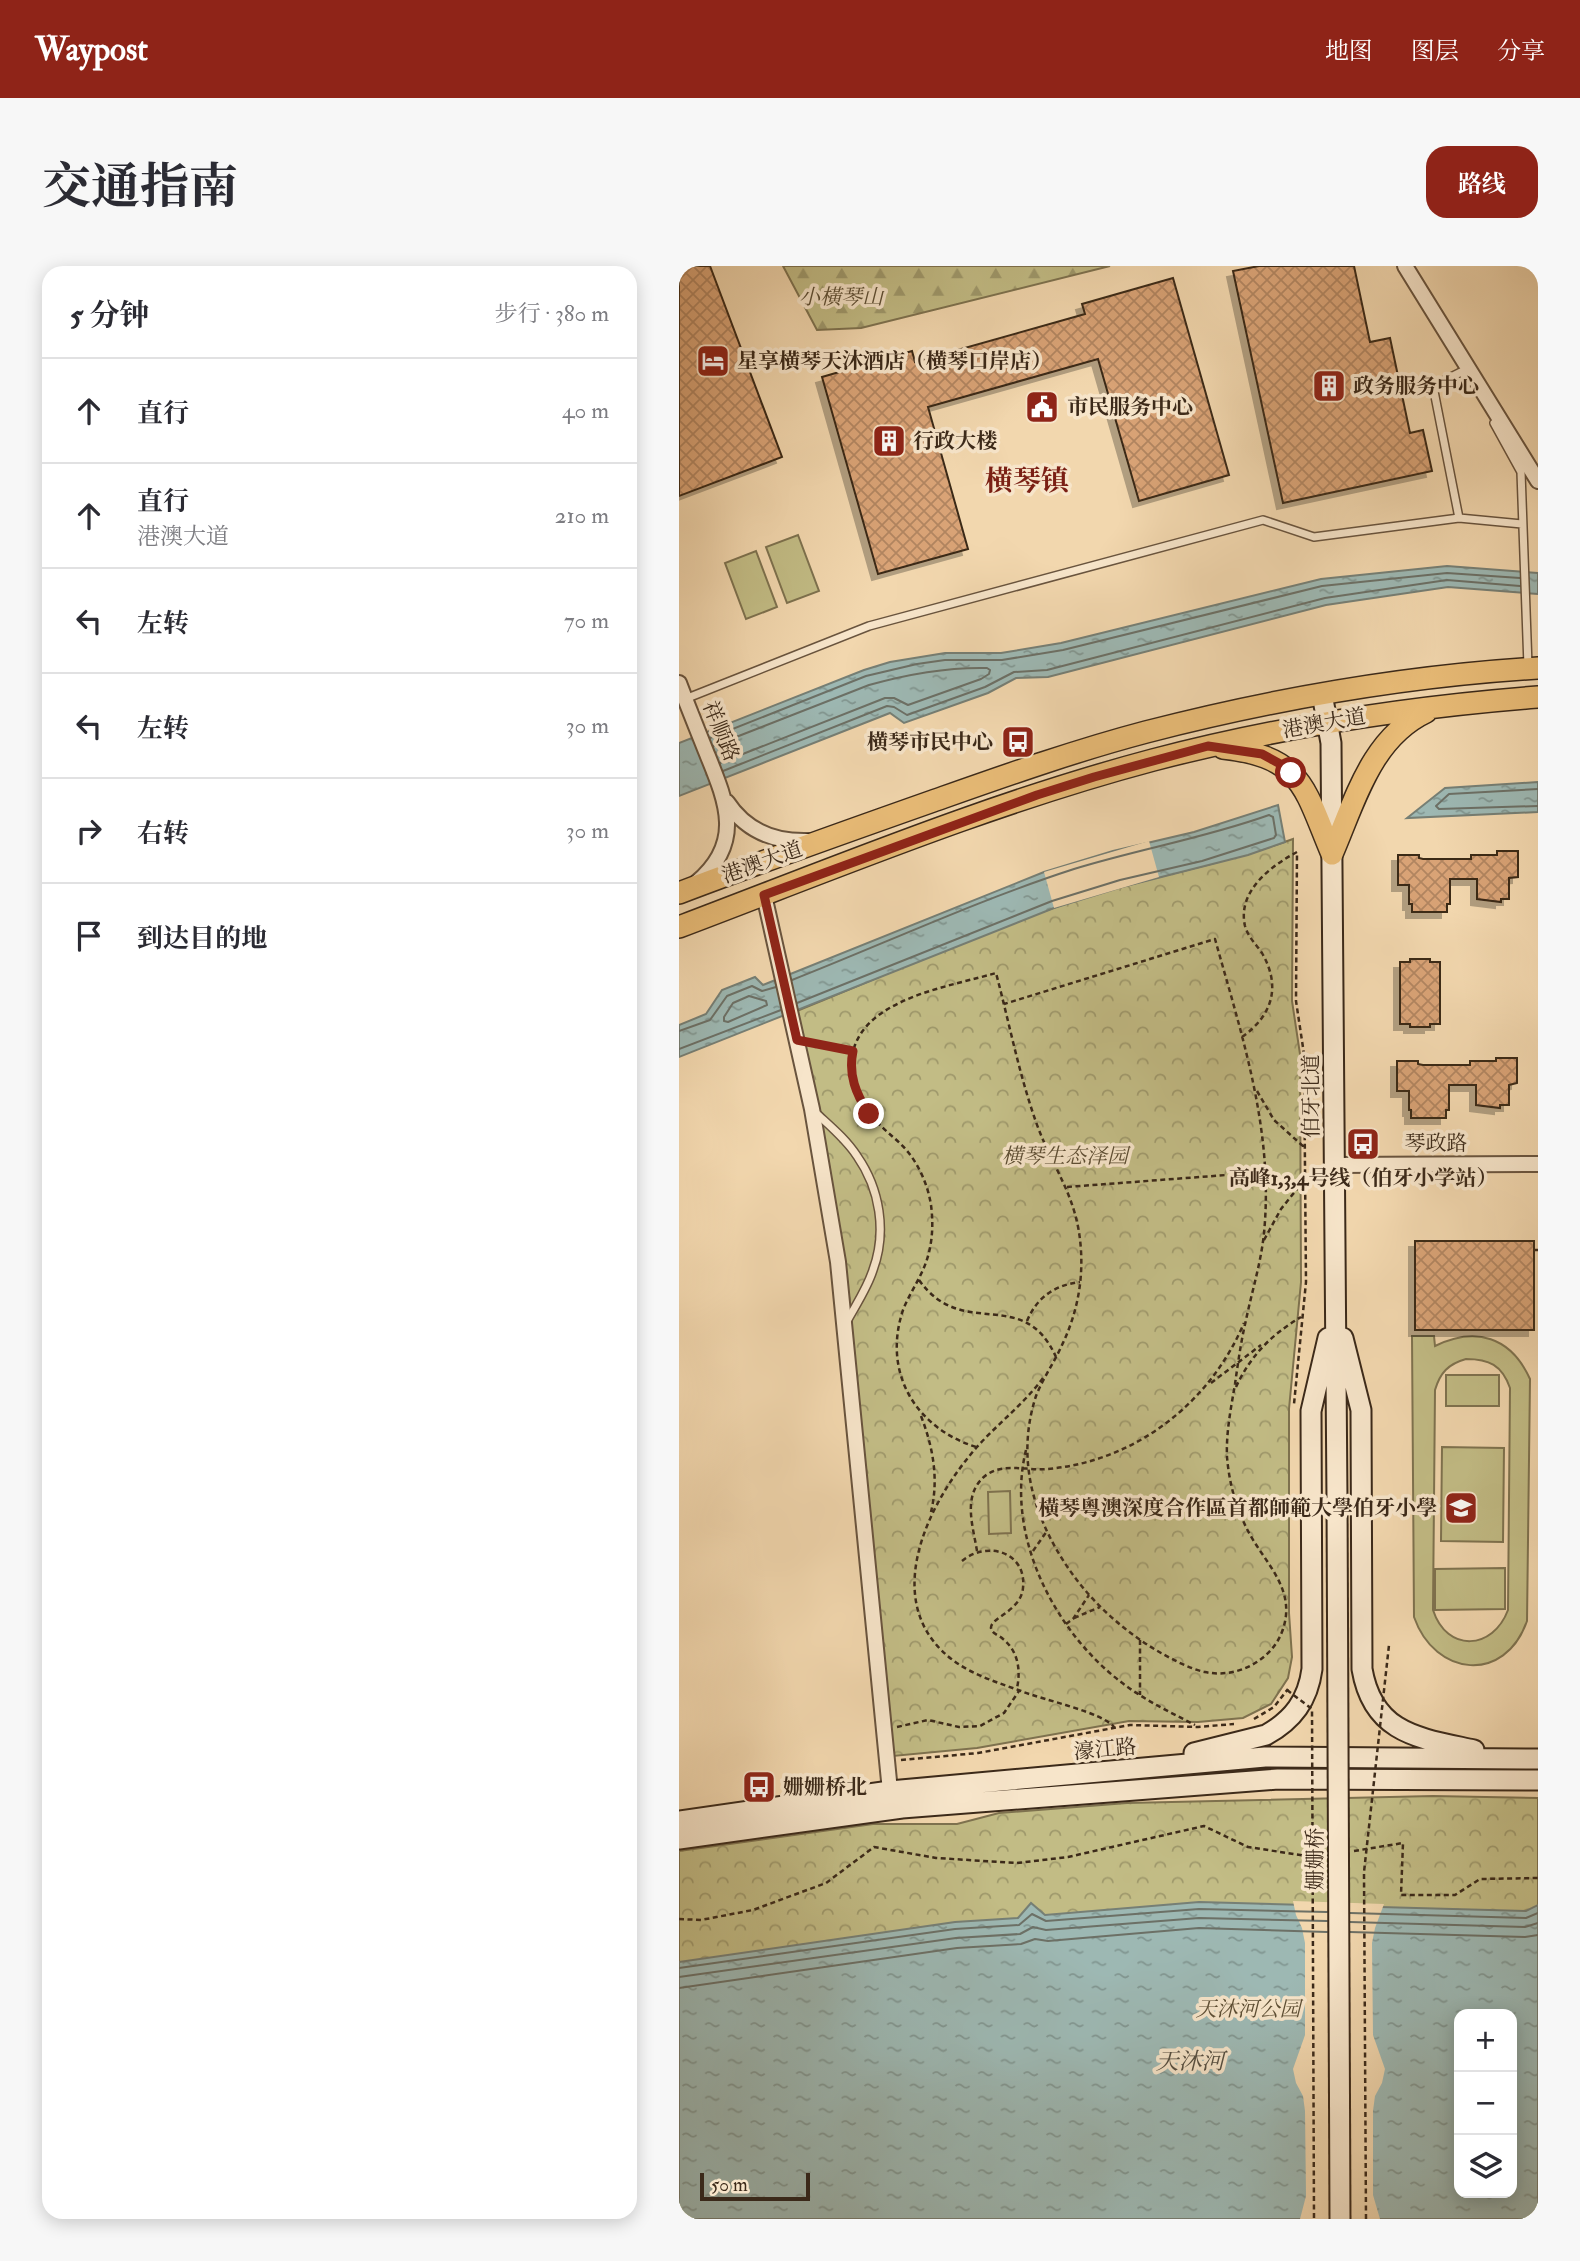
<!DOCTYPE html>
<html lang="zh">
<head>
<meta charset="utf-8">
<style>
	body { margin:0; font-family:"IM FELL Double Pica","Noto Serif SC",serif; background:#f7f7f7; color:#2b2b33 }
	.controls { position:absolute; right:21px; bottom:21px; display:grid; overflow:hidden; border-radius:14px; box-shadow:0 4px 18px #0003 }
	.controls button { width:63px; height:63px; display:grid; place-items:center; padding:0; border:0; border-bottom:2px solid #e1e1e2; background:#fff; color:#2b2b33; font:35px sans-serif }
	.scale { position:absolute; left:21px; bottom:18px; width:110px; box-sizing:border-box; padding-left:7px; border:4px solid #3b2919; border-top:0; font-size:19px; line-height:24px; white-space:nowrap; color:#3b2919; -webkit-text-stroke:5px #f7e5ca; paint-order:stroke }
	.stop { position:absolute; width:21px; height:21px; margin:-16px; border:5px solid #8f2418; border-radius:50%; background:#fff }
	.stop.end { background:#8f2418; border-color:#fff; box-shadow:0 2px 7px #0008 }
	.list { margin:0; padding:0; list-style:none }
	h2 { display:flex; justify-content:space-between; align-items:center; height:91px; margin:0; padding:0 28px; font-size:30px }
	h2 small { font-size:23px; font-weight:400; color:#7c7c81 }
	.list li { display:grid; grid-template-columns:46px 1fr auto; gap:21px; align-items:center; box-sizing:border-box; height:105px; padding:0 28px; border-top:2px solid #e1e1e2 }
	.list b { display:block; font-size:26px; white-space:nowrap }
	.list p { margin:0; font-size:23px; white-space:nowrap; color:#7c7c81 }
	.list em { font-size:23px; font-style:normal; color:#7c7c81 }
	.icon { flex:none; width:38px; height:38px; fill:none; stroke:currentColor; stroke-width:2; stroke-linecap:round; stroke-linejoin:round }
	.map { position:relative; flex:none; width:859px; height:1953px; overflow:hidden; border-radius:21px }
	header { display:flex; align-items:center; gap:42px; box-sizing:border-box; height:98px; padding:0 35px; background:#8f2418; color:#fff }
	header strong { font-size:33px }
	nav { display:flex; gap:38px; margin-inline-start:auto; font-size:24px }
	.intro { display:flex; align-items:center; justify-content:space-between; box-sizing:border-box; height:168px; padding:0 42px }
	h1 { margin:0; font-size:49px }
	.button { padding:18px 32px; border-radius:21px; background:#8f2418; color:#fff; font-size:24px; font-weight:700 }
	main { display:flex; gap:42px; padding:0 42px }
	aside { flex:1; background:#fff; border-radius:21px; box-shadow:0 4px 18px #0003 }
	.map>svg:first-child { display:block }
	.forest { fill:url(#forest-firs); stroke:#7e724f; stroke-width:2 }
	.park { fill:url(#park-crowns); stroke:#7e724f; stroke-width:2; fill-rule:evenodd }
	.pitch { fill:#c2bc85; stroke:#7e724f; stroke-width:2; fill-rule:evenodd }
	.water { fill:url(#water-ripples); stroke:#767f75; stroke-width:2; fill-rule:evenodd }
	.pier { fill:#f2d7ae }
	.lines { fill:none; stroke-linecap:round; stroke-linejoin:round }
	.shore { stroke:#6c7066; stroke-width:2 }
	.building { fill:url(#building-cross-hatch); stroke:#3b2919; stroke-width:2; filter:url(#shadow) }
	.lane-casing { stroke:#69543e; stroke-width:10 }
	.street-casing { stroke:#69543e; stroke-width:18 }
	.secondary-casing { stroke:#3b2919; stroke-width:23 }
	.primary-casing { stroke:#3b2919; stroke-width:24 }
	.path { stroke:#3b2919; stroke-width:2.5; stroke-dasharray:5 3.5; stroke-linecap:butt }
	.lane { stroke:#f7e5ca; stroke-width:7 }
	.street { stroke:#f7e5ca; stroke-width:14 }
	.secondary { stroke:#f7e5ca; stroke-width:19 }
	.primary { stroke:#e9bc77; stroke-width:21 }
	.secondary-bridge-casing { stroke:#3b2919; stroke-width:23; stroke-linecap:butt }
	.path-bridge { stroke:#3b2919; stroke-width:2.5; stroke-dasharray:5 3.5; stroke-linecap:butt }
	.secondary-bridge { stroke:#f7e5ca; stroke-width:19 }
	.route { stroke:#8f2418; stroke-width:9 }
	.labels { text-anchor:middle; stroke-width:7; stroke-linejoin:round; paint-order:stroke }
	.park-label { font-size:21px; font-style:italic; fill:#5d4e34; stroke:#f7e5ca }
	.poi-label { font-size:21px; font-weight:bold; fill:#3b2919; stroke:#f7e5ca; text-anchor:start }
	.street-label { font-size:21px; fill:#3b2919; stroke:#f7e5ca }
	.water-label { font-size:23px; font-style:italic; fill:#544d40; stroke:#f7e5ca }
	.district-label { font-size:28px; font-weight:bold; fill:#7a1f14; stroke:#f7e5ca }
</style>
</head>
<body>
<header>
<strong>Waypost</strong>
<nav><a>地图</a><a>图层</a><a>分享</a></nav>
</header>
<div class="intro"><h1>交通指南</h1><a class="button">路线</a></div>
<main>
<aside>
<h2>5 分钟<small>步行 · 380 m</small></h2>
<ul class="list">
<li><svg class="icon" aria-label="ahead" viewBox="0 0 24 24"><path d="M12 20V5M6 11l6-6 6 6"/></svg><div><b>直行</b></div><em>40 m</em></li>
<li><svg class="icon" aria-label="ahead" viewBox="0 0 24 24"><path d="M12 20V5M6 11l6-6 6 6"/></svg><div><b>直行</b><p>港澳大道</p></div><em>210 m</em></li>
<li><svg class="icon" aria-label="left" viewBox="0 0 24 24"><path d="M17 20v-9H6M10 6l-5 5 5 5"/></svg><div><b>左转</b></div><em>70 m</em></li>
<li><svg class="icon" aria-label="left" viewBox="0 0 24 24"><path d="M17 20v-9H6M10 6l-5 5 5 5"/></svg><div><b>左转</b></div><em>30 m</em></li>
<li><svg class="icon" aria-label="right" viewBox="0 0 24 24"><path d="M7 20v-9h11M14 6l5 5-5 5"/></svg><div><b>右转</b></div><em>30 m</em></li>
<li><svg class="icon" aria-label="arrive" viewBox="0 0 24 24"><path d="M6 21V4h12l-3 4 3 4H6"/></svg><div><b>到达目的地</b></div></li>
</ul>
</aside>
<div class="map">
<svg width="859" height="1953" viewBox="0 0 859 1953">
	<defs>
		<pattern id="forest-firs" width="22" height="20" patternUnits="userSpaceOnUse" patternTransform="scale(1.75)"><rect width="22" height="20" fill="#c2bc85"/><path d="M5 1l3.5 6h-7zM16 11l3.5 6h-7z" fill="#9f996c"/></pattern>
		<pattern id="park-crowns" width="20" height="18" patternUnits="userSpaceOnUse" patternTransform="scale(1.75)"><rect width="20" height="18" fill="#c2bc85"/><path d="M2 6a3 3 0 1 1 6 0M12 15a3 3 0 1 1 6 0" fill="none" stroke="#9f996c"/></pattern>
		<pattern id="water-ripples" width="26" height="14" patternUnits="userSpaceOnUse" patternTransform="scale(1.75)"><rect width="26" height="14" fill="#9db8b3"/><path d="M2 4q2-2 4 0t4 0M15 11q2-2 4 0t4 0" fill="none" stroke="#819691"/></pattern>
		<pattern id="building-cross-hatch" width="8" height="8" patternUnits="userSpaceOnUse" patternTransform="scale(1.75)"><rect width="8" height="8" fill="#d9a376"/><path d="M0 0l8 8M0 8l8-8" fill="none" stroke="#b18560"/></pattern>
		<filter id="shadow"><feDropShadow dx="-6" dy="6" stdDeviation="0" flood-color="#0004"/></filter>
	</defs>
	<rect width="100%" height="100%" fill="#f2d7ae"/>
	<filter id="stains"><feTurbulence type="fractalNoise" baseFrequency=".00286" numOctaves="4"/><feColorMatrix values="0 0 0 0 .2 0 0 0 0 .09 0 0 0 0 .02 0 0 0 .5 -.17"/></filter>
	<radialGradient id="worn" r=".72"><stop offset=".6" stop-color="#630" stop-opacity="0"/><stop offset="1" stop-color="#630" stop-opacity=".3"/></radialGradient>
	<!-- forest -->
	<path class="forest" d="M104,0H431L182,62L138,64Z"/>
	<!-- park -->
	<path class="park" d="M614,573L613,735L621,788L622,1016L610,1143V1347L613,1391L609,1412L592,1438L564,1452L519,1456L450,1455L298,1482L214,1490L165,995L149,893L118,745C213,707 307,663 404,632C474,610 545,598 614,573Z
		M754,1530L859,1532V1953H0V1585L194,1558H278L320,1547L448,1537ZM780,1748H833V1927H780Z"/>
	<!-- pitch -->
	<path class="pitch" d="M119,269L140,325L108,337L87,281Z
		M77,285L98,341L67,353L46,297Z
		M733,1070H755L756,1080C797,1060 832,1071 851,1113L848,1355C826,1418 756,1411 735,1351ZM787,1093C810,1093 823,1099 831,1122L829,1344C814,1384 768,1387 754,1344L756,1124C761,1107 769,1098 787,1093Z
		M767,1109H820V1140H767Z
		M763,1181L825,1182L824,1276L762,1275Z
		M331,1225L332,1267L310,1268L309,1226Z
		M826,1302V1343L756,1344V1303Z"/>
	<!-- water -->
	<path class="water" d="M768,300L859,307V328L769,321L647,339L369,411L337,412L309,427L225,457L211,447L0,530V477L185,404L211,396L266,387H322L382,377L642,313Z
		M859,516V546L728,552L766,522Z
		M599,539L606,576L569,589L443,621L375,642L0,791V759L27,748L43,724L76,711L84,719L365,606L434,585L515,566Z
		M520,1636L847,1645L859,1639V1953H0V1696L276,1656L339,1652L352,1637L366,1649ZM780,1748H833V1927H780Z"/>
	<!-- pier -->
	<path class="pier" d="M470,575L480,611L375,642L365,606Z
		M614,1635L705,1638L696,1662L693,1677L694,1769L706,1803L703,1817L696,1830L694,1845V1929L701,1953H621L627,1930L626,1845L624,1830L617,1817L614,1803L626,1769V1677L623,1662L617,1649Z"/>
	<g class="lines">
		<!-- shore -->
		<path class="shore" d="M31,472L187,410L238,398L266,394H323L384,384L643,320L768,307L841,312
			M34,480L190,419C229,408 267,401 308,402L311,404L310,408L302,413L229,439L215,432H206L41,497
			M44,505L208,440L215,441L228,449L306,421L335,406L368,404L646,332L768,314L841,320
			M859,523L770,528L757,540L760,543L859,540
			M113,714C207,677 299,634 395,603C460,583 526,572 590,549L594,551L597,569L595,572L523,595L441,614L373,635L118,737
			M70,730L87,735L88,739L49,756L45,755V751L54,737Z
			M0,765L31,754L48,730L73,720L83,725L97,721
			M0,783L102,744
			M671,1647L847,1652L859,1647
			M671,1656L846,1661L859,1657
			M671,1666L846,1671L859,1669
			M0,1702L276,1663L340,1659L353,1648L367,1655L520,1643L648,1646
			M0,1711L277,1672L341,1668L354,1661L367,1664L520,1652L648,1655
			M0,1722L278,1682L342,1678L356,1673L369,1675L520,1662L648,1666"/>
	</g>
	<!-- building -->
	<path class="building" d="M0,0H31L103,191L0,230Z
		M580,0H675L691,76L711,72L731,167L744,164L753,205L604,237L554,5Z
		M494,12L550,209L460,235L419,93L249,141L289,283L199,308L143,111L233,85L236,96L406,48L403,38Z
		M818,585H839V611L830,612V633H822V636L798,633V613H771V638H768V646H733V638H730V619H719V589H740V592L744,593H792V589H818Z
		M731,693H751V696H761V758H751V761H731V758H721V696H731Z
		M817,792H838V817L830,819V839H821V842L797,839V819H770V844H767V852H732V844H730V825H718V795H739V798L744,799H791V795H817Z
		M736,975H855V1064H736Z"/>
	<g class="lines">
		<defs>
			<path id="lane" d="M790,113L782,106L754,120L780,252L843,258
				M815,157L842,206L849,400
				M6,433L190,360L584,254L635,271L780,252
				M137,847C151,860 167,873 178,890C201,923 208,966 194,1004C188,1023 176,1040 167,1057"/>
			<path id="street" d="M726,0L859,215
				M0,417C9,441 19,465 28,488C48,537 65,577 17,617
				M48,536C67,565 96,576 129,575
				M85,629L133,843L159,996L211,1525
				M655,899L859,898"/>
			<path id="secondary" d="M643,428L652,477L658,1233
				M664,1072L682,1144L683,1403C694,1468 740,1472 795,1484
				M515,1487L587,1469C614,1454 629,1434 633,1403L632,1145L649,1072
				M0,1555L211,1525L586,1491L859,1493
				M0,1573L223,1542L599,1513L859,1514"/>
			<path id="primary" d="M544,482C624,491 625,522 653,588
				M653,588C676,535 692,472 747,446
				M0,627C84,595 169,565 254,535C325,510 395,485 467,466C595,433 727,410 859,402
				M0,661C156,602 312,537 474,494C600,461 729,441 859,431"/>
		</defs>
		<!-- lane casing -->
		<use href="#lane" class="lane-casing"/>
		<!-- street casing -->
		<use href="#street" class="street-casing"/>
		<!-- secondary casing -->
		<use href="#secondary" class="secondary-casing"/>
		<!-- primary casing -->
		<use href="#primary" class="primary-casing"/>
		<!-- path -->
		<path class="path" d="M563,771C594,749 602,720 583,687C577,678 569,671 566,660C558,625 592,600 618,586L617,735L625,788L627,1016L615,1138
			M133,777L174,785
			M578,825L595,854L625,881
			M388,921L587,906
			M585,974L602,943L626,913
			M855,984H859
			M240,1014C284,1076 344,1018 377,1091
			M348,1055C358,1031 376,1019 401,1016
			M364,1112C342,1142 311,1163 288,1193C243,1249 203,1342 275,1395C294,1409 320,1417 342,1425C364,1434 423,1446 435,1461
			M532,1117L582,1079
			M557,1121C572,1089 592,1069 622,1051
			M242,1150C254,1181 260,1213 252,1246
			M297,1181C237,1162 203,1107 224,1044C229,1031 237,1019 243,1006C253,985 255,962 252,939C249,920 241,901 229,886C221,876 211,869 202,860C181,840 165,809 176,779C194,731 273,720 317,707C330,756 340,808 357,856C374,904 399,930 402,985C404,1018 397,1050 383,1079C375,1097 364,1112 357,1130C344,1170 346,1210 361,1249C384,1308 428,1356 482,1387C495,1394 511,1403 526,1406C558,1413 594,1394 604,1363C618,1321 583,1295 567,1261C556,1239 550,1215 548,1191C547,1166 552,1142 556,1118C559,1097 562,1075 567,1054C573,1025 582,997 585,967C595,865 563,770 536,673L325,738
			M347,1184C326,1269 375,1365 442,1416C465,1434 491,1446 516,1459
			M298,1285C294,1260 283,1229 306,1210C324,1196 348,1205 369,1203C457,1195 531,1137 565,1057
			M354,1285L368,1265
			M283,1295C308,1274 348,1286 344,1322C342,1345 311,1352 312,1362C313,1368 320,1369 324,1373C339,1385 342,1404 338,1422
			M395,1352L421,1341
			M387,1358L394,1353L410,1329
			M461,1374V1429
			M575,1453L595,1441L609,1423
			M218,1461L249,1454L280,1461L301,1460L325,1447L340,1425
			M222,1494L299,1487L451,1459L519,1461L555,1458
			M675,1585L724,1577L722,1629H776L801,1613L859,1612
			M0,1653L22,1654L74,1644L147,1617L195,1581L257,1592L338,1597L389,1591L525,1560L569,1581L628,1590L644,1588"/>
		<!-- lane -->
		<use href="#lane" class="lane"/>
		<!-- street -->
		<use href="#street" class="street"/>
		<!-- secondary -->
		<use href="#secondary" class="secondary"/>
		<!-- primary -->
		<use href="#primary" class="primary"/>
		<defs>
			<path id="secondary-bridge" d="M658,1233L661,1953"/>
		</defs>
		<!-- secondary-bridge casing -->
		<use href="#secondary-bridge" class="secondary-bridge-casing"/>
		<!-- path-bridge -->
		<path class="path-bridge" d="M608,1424L633,1443L635,1953
			M687,1953L685,1606L710,1379"/>
		<!-- secondary-bridge -->
		<use href="#secondary-bridge" class="secondary-bridge"/>
	</g>
	<g class="lines">
		<!-- route -->
		<path class="route" d="M190,848C177,828 169,809 174,785L118,774L85,629L358,529L415,511L529,480L583,488L603,499L612,507"/>
	</g>
	<!-- icons -->
	<defs>
		<symbol id="hotel-square" viewBox="-11 -11 22 22"><rect x="-9" y="-9" width="18" height="18" rx="4" fill="#8f2418" stroke="#f7e5ca"/><path d="M-6-4.5h1.5V1H6V5H4.5V3h-9V5H-6ZM-4 0a1.8 1.8 0 1 1 3.6 0ZM.5 0V-2.5h3Q6-2.5 6 0Z" fill="#fff"/></symbol>
		<symbol id="building-square" viewBox="-11 -11 22 22"><rect x="-9" y="-9" width="18" height="18" rx="4" fill="#8f2418" stroke="#f7e5ca"/><path d="M-4-6H4V6H1V3H-1V6H-4ZM-2.5-4.3h1.7v1.8h-1.7ZM.8-4.3h1.7v1.8H.8ZM-2.5-1h1.7V.8h-1.7ZM.8-1h1.7V.8H.8Z" fill="#fff"/></symbol>
		<symbol id="civic-square" viewBox="-11 -11 22 22"><rect x="-9" y="-9" width="18" height="18" rx="4" fill="#8f2418" stroke="#f7e5ca"/><path d="M-.6-6.5H3V-4.5H.6V-3L4-1V1h2V6H-6V1h2V-1L-.6-3ZM-1.2 2.5V6h2.4V2.5Z" fill="#fff"/></symbol>
		<symbol id="bus-square" viewBox="-11 -11 22 22"><rect x="-9" y="-9" width="18" height="18" rx="4" fill="#8f2418" stroke="#f7e5ca"/><path d="M-5-6H5V4H4V6H2V4H-2V6H-4V4H-5ZM-3.5-4V0h7V-4ZM-3.5 1.2v1.5H-2V1.2ZM2 1.2v1.5H3.5V1.2Z" fill="#fff"/></symbol>
		<symbol id="school-square" viewBox="-11 -11 22 22"><rect x="-9" y="-9" width="18" height="18" rx="4" fill="#8f2418" stroke="#f7e5ca"/><path d="M0-5L7-2L0 1L-7-2ZM-4 1L0 2.5L4 1V4Q0 6-4 4Z" fill="#fff"/></symbol>
	</defs>
	<g fill-rule="evenodd">
		<use href="#hotel-square" x="15" y="76" width="38" height="38"/>
		<use href="#building-square" x="631" y="101" width="38" height="38"/>
		<use href="#civic-square" x="344" y="122" width="38" height="38"/>
		<use href="#building-square" x="191" y="156" width="38" height="38"/>
		<use href="#bus-square" x="320" y="457" width="38" height="38"/>
		<use href="#bus-square" x="665" y="859" width="38" height="38"/>
		<use href="#school-square" x="763" y="1223" width="38" height="38"/>
		<use href="#bus-square" x="61" y="1502" width="38" height="38"/>
	</g>
	<g class="labels">
		<!-- park labels -->
		<g class="park-label">
			<text x="162" y="38">小橫琴山</text>
			<text x="386" y="897">横琴生态泽园</text>
			<text x="569" y="1750">天沐河公园</text>
		</g>
		<!-- poi labels -->
		<g class="poi-label">
			<text x="58" y="102">星享横琴天沐酒店（横琴口岸店）</text>
			<text x="674" y="127">政务服务中心</text>
			<text x="388" y="148">市民服务中心</text>
			<text x="234" y="182">行政大楼</text>
			<text x="314" y="483" text-anchor="end">横琴市民中心</text>
			<text x="684" y="919" text-anchor="middle">高峰1,3,4号线（伯牙小学站）</text>
			<text x="758" y="1249" text-anchor="end">橫琴粵澳深度合作區首都師範大學伯牙小學</text>
			<text x="104" y="1528">姗姗桥北</text>
		</g>
		<!-- street labels -->
		<g class="street-label">
			<text transform="translate(645 457) rotate(-10)" y="7">港澳大道</text>
			<text transform="translate(42 465) rotate(68)" y="7">祥顺路</text>
			<text transform="translate(83 596) rotate(-20)" y="7">港澳大道</text>
			<text transform="translate(632 830) rotate(-90)" y="7">伯牙北道</text>
			<text x="757" y="884">琴政路</text>
			<text transform="translate(426 1483) rotate(-5)" y="7">濠江路</text>
			<text transform="translate(636 1593) rotate(-90)" y="7">姗姗桥</text>
		</g>
		<!-- water labels -->
		<g class="water-label">
			<text x="511" y="1803">天沐河</text>
		</g>
		<!-- district labels -->
		<g class="district-label">
			<text x="348" y="224">横琴镇</text>
		</g>
	</g>
	<rect width="100%" height="100%" filter="url(#stains)"/>
	<rect width="100%" height="100%" fill="url(#worn)"/>
</svg>
<div class="controls">
<button>+</button>
<button>−</button>
<button><svg class="icon" aria-label="layers" viewBox="0 0 24 24"><path d="M12 4l9 5-9 5-9-5zM3 14l9 5 9-5"/></svg></button>
</div>
<div class="scale">50 m</div>
<div class="stop" style="left:612px;top:507px"></div>
<div class="stop end" style="left:190px;top:848px"></div>
</div>
</main>
</body>
</html>
